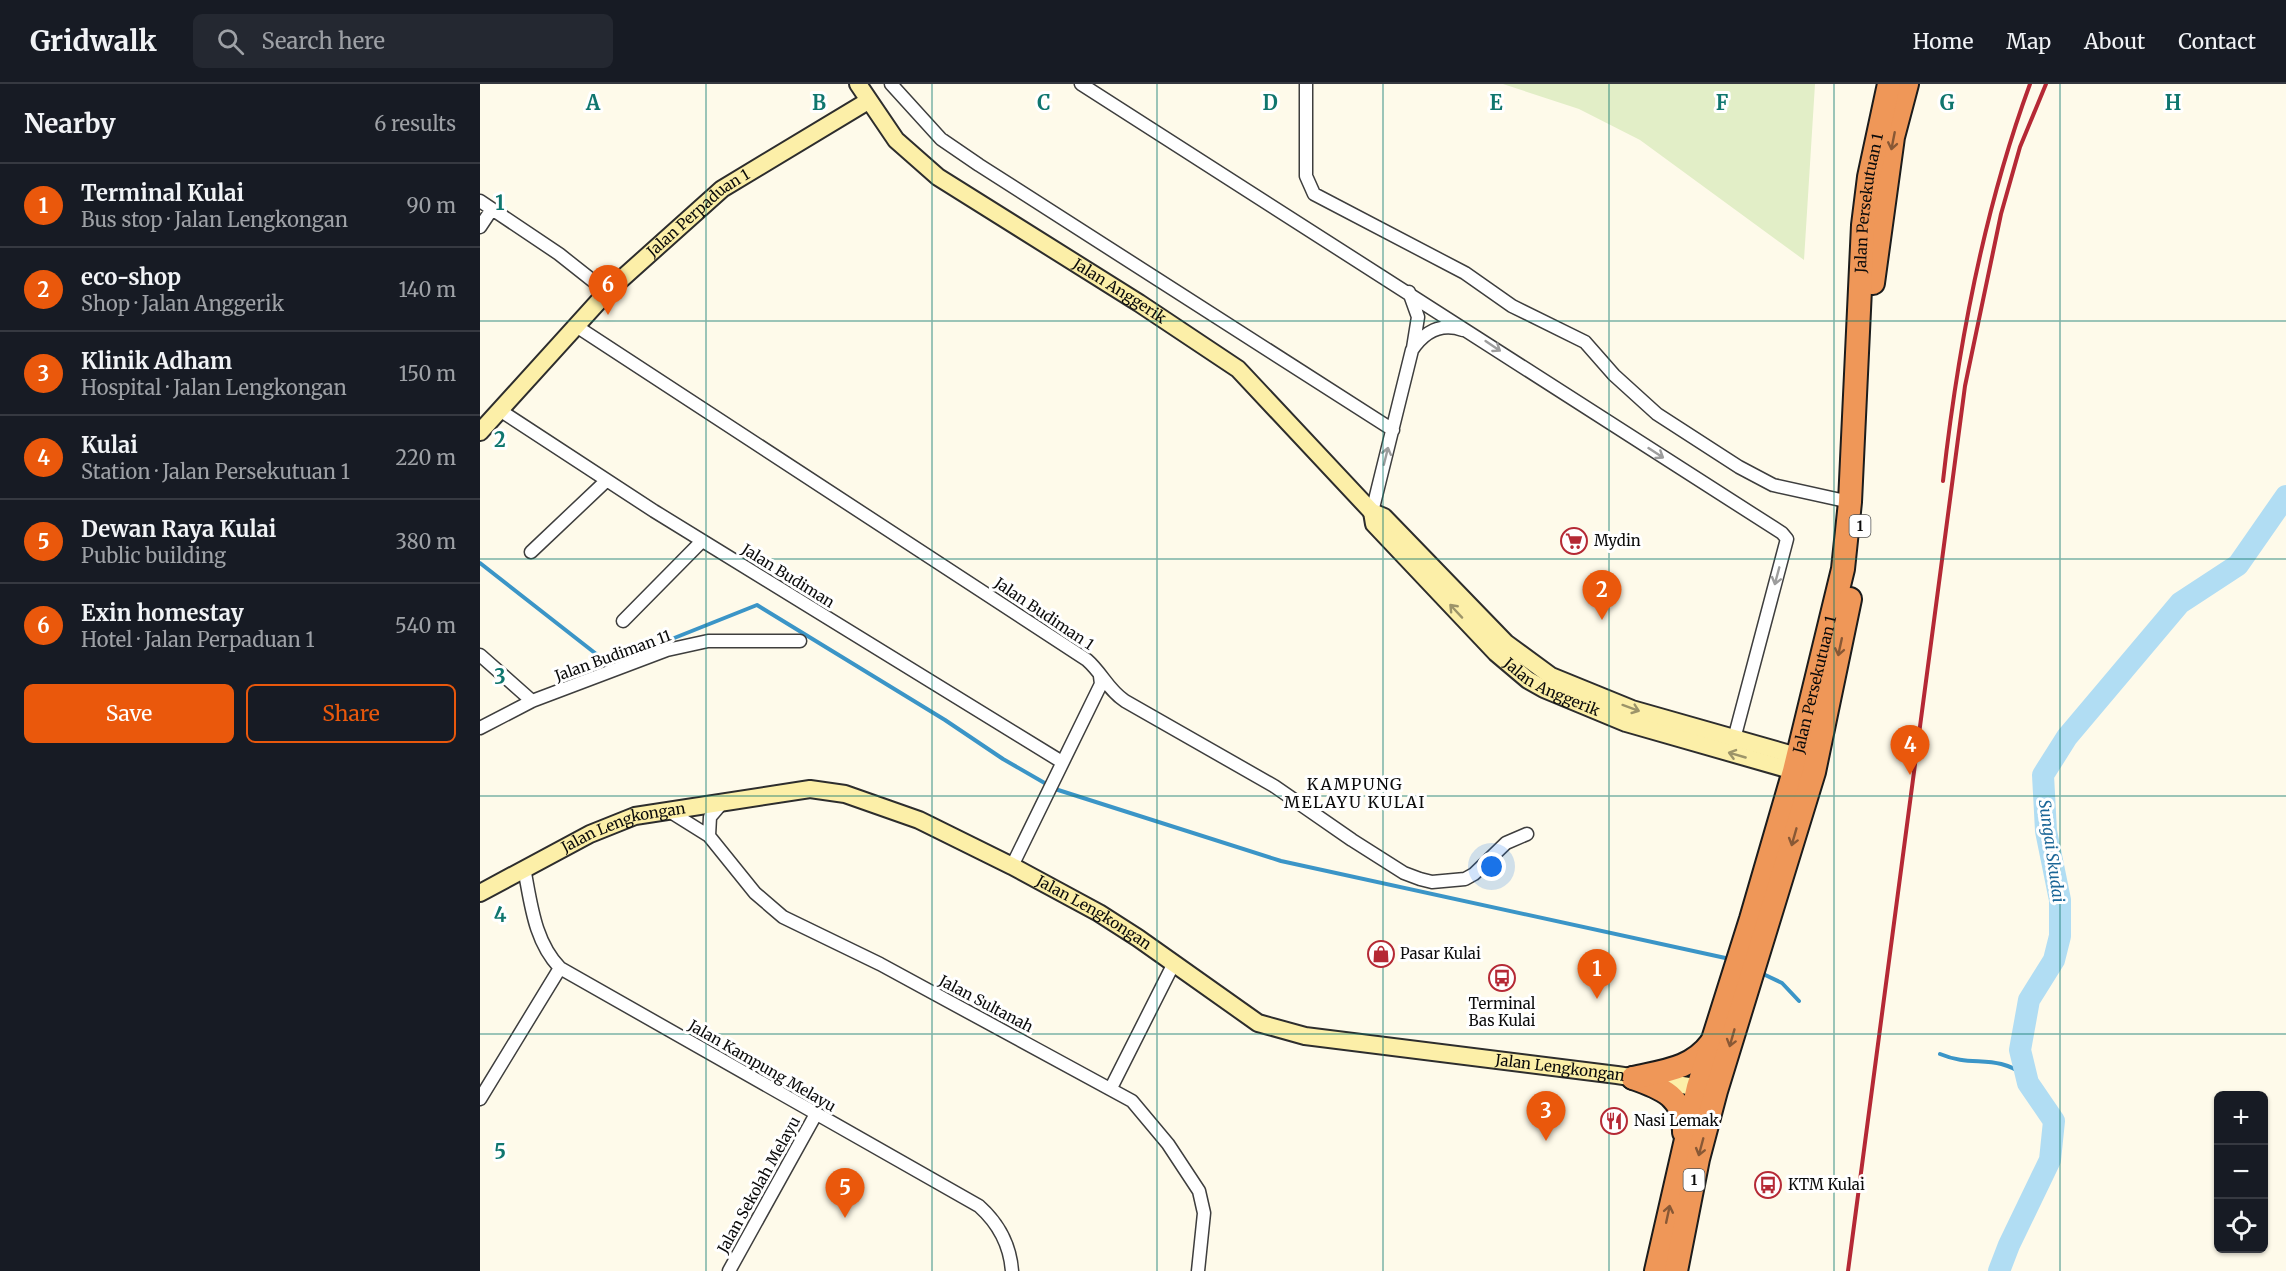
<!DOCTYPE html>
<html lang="en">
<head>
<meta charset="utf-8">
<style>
	body { margin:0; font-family:Merriweather,serif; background:#242831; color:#f1f3f6 }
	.controls { position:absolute; right:18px; bottom:18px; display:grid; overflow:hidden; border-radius:9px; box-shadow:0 2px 4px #0004 }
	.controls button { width:54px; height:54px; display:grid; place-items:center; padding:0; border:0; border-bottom:2px solid #363941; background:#171b24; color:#f1f3f6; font:30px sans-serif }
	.you { position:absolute; left:1012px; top:783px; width:21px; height:21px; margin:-15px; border:4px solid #fff; border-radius:50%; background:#1a73e8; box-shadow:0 0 0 9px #1a73e833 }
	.badge { display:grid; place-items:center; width:39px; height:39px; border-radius:50%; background:#ea580c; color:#fff; font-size:20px; font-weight:700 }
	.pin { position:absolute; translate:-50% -50px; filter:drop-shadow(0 2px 3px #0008) }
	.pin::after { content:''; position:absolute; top:32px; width:21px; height:18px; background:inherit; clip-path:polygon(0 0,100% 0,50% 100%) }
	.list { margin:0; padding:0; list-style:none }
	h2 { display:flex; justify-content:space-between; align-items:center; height:78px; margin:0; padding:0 24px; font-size:26px }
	h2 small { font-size:20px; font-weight:400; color:#9ea1a6 }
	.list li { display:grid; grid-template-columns:39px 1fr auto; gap:18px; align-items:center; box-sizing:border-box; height:84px; padding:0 24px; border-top:2px solid #363941 }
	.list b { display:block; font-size:22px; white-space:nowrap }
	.list p { margin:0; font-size:20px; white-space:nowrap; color:#9ea1a6 }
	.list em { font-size:20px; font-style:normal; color:#9ea1a6 }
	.actions { display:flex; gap:12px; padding:18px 24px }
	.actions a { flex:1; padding:14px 0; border:2px solid #ea580c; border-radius:9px; text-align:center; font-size:21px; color:#ea580c }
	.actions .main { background:#ea580c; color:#fff }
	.icon { flex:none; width:33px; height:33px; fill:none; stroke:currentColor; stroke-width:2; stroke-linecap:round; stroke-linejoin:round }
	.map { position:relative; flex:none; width:1806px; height:1187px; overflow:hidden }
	header { display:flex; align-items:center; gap:36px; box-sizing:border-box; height:84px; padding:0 30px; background:#171b24; border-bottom:2px solid #363941 }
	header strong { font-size:28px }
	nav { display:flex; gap:33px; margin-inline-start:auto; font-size:21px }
	.search { width:420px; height:54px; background:#242831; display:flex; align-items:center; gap:15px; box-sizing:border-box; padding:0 21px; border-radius:9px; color:#9ea1a6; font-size:22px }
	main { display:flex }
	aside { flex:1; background:#171b24 }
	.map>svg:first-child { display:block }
	.pitch { fill:#e2eec7 }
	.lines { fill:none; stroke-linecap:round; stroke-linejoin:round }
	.stream { stroke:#3b95c7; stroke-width:4 }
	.river { stroke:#b1ddf3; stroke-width:22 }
	.street-casing { stroke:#3e3e3e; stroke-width:15 }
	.secondary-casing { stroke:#2d2d2d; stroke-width:20 }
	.highway-casing { stroke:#1c1c1c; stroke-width:26 }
	.street { stroke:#fff; stroke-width:12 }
	.secondary { stroke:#fcefa8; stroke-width:16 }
	.highway { stroke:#ef9758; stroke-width:22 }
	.rail { stroke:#b52935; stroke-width:4 }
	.oneway { stroke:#885835 }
	.oneway2 { stroke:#9d9d9d }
	.oneway3 { stroke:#9c9469 }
	.grid { fill:none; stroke:#0f766e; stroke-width:1.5; stroke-opacity:0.55 }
	.labels { text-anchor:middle; stroke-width:6; stroke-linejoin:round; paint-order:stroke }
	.shield { fill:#fff; stroke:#545454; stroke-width:1.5 }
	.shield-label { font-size:14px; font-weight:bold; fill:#0b0b0b }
	.street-label { font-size:15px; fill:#0b0b0b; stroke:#fff }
	.poi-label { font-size:15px; fill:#0b0b0b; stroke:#fff; text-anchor:start }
	.neighbourhood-label { font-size:16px; letter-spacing:1.5px; fill:#0b0b0b; stroke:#fff }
	.water-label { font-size:16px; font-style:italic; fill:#1a6697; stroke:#fff }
	.grid-label { font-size:20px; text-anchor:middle; font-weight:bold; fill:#0f766e; stroke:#fff; stroke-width:6; stroke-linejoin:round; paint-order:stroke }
</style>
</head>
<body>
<header>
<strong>Gridwalk</strong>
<div class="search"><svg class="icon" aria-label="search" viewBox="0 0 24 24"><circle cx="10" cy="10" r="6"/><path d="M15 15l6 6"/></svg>Search here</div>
<nav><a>Home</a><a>Map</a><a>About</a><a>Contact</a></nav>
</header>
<main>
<aside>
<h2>Nearby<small>6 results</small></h2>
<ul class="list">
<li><span class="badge">1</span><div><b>Terminal Kulai</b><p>Bus stop · Jalan Lengkongan</p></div><em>90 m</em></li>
<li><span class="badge">2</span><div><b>eco-shop</b><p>Shop · Jalan Anggerik</p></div><em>140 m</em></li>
<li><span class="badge">3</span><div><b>Klinik Adham</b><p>Hospital · Jalan Lengkongan</p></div><em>150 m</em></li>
<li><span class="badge">4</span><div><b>Kulai</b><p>Station · Jalan Persekutuan 1</p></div><em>220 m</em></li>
<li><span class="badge">5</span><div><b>Dewan Raya Kulai</b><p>Public building</p></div><em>380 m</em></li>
<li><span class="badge">6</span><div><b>Exin homestay</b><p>Hotel · Jalan Perpaduan 1</p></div><em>540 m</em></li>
</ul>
<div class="actions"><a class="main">Save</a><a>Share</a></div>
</aside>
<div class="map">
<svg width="1806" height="1187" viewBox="0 0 1806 1187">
	<rect width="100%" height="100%" fill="#fefaea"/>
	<!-- pitch -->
	<path class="pitch" d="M1023,0H1335L1324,176L1160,56L1099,25Z"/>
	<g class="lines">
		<!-- stream -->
		<path class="stream" d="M0,479L129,580L277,521L465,636L523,675L575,705L801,777L1250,875
			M1281,889L1302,899L1319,917
			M1460,970C1493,984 1515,969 1546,992"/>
		<!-- river -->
		<path class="river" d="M1519,1187L1529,1161L1570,1076L1574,1037L1548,999L1540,966L1549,916L1574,876L1580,852V816L1566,747L1563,691L1587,653L1700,519L1758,481L1806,412"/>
		<defs>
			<path id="street" d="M411,0L461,55L499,81L913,346
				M601,0L1302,449L1307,455L1254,655
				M826,0V92L834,110L985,189L1032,222L1105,258L1134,291L1177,330L1259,383L1293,401L1370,418
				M0,117L79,170L127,208
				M0,143L12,125
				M929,208L938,233L933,264
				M96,242L607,576C622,589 628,606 645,617L794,702L872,756L924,789L940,795L952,798L985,795L994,790L1026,759L1047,750
				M21,327L174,427L582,678
				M892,428L932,266C944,248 961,238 983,246
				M51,468L126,397
				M143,537L222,457
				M0,571L52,617
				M0,644L52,617L187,566L228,557H320
				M242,719L230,733L229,752L275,809L303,833L400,880L652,1017L688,1060L719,1107L724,1129L718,1187
				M189,727L229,752
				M532,782L621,600L620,592
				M44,784C51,819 54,857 80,884L499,1122C518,1139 530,1160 532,1187
				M631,1004L694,879
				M0,1015L80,884
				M249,1187L336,1030"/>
			<g id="secondary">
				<path id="s1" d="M378,0L416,56L458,93L659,219L758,285L892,428L904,433L1026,559L1071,592L1152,625L1317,672"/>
				<path id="s2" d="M0,348L127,208L242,105L388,17"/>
				<path id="s3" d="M892,428L894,440L1016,569L1048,596L1064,605L1146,639L1314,687"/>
				<path id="s4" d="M0,809L110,750L155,732L330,705L365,710L439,736L532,782L619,829L658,854L778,939L825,952L1137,991L1228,1005"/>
			</g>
			<g id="highway">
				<path d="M1393,199L1413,53L1427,0"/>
				<path d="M1153,994C1182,1004 1205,1013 1204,1048"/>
				<path d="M1153,994C1183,987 1212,985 1231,959"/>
				<path id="s5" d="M1176,1187L1218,1003L1271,835L1314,687L1363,485L1370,418L1383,141L1389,93L1409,0"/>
				<path d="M1196,1187L1218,1075L1236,1007L1334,688L1370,515"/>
			</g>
		</defs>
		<!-- street casing -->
		<use href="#street" class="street-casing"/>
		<!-- secondary casing -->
		<use href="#secondary" class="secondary-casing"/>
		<!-- highway casing -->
		<use href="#highway" class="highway-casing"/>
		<!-- street -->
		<use href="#street" class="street"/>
		<!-- secondary -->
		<use href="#secondary" class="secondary"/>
		<!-- highway -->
		<use href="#highway" class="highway"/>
		<!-- rail -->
		<path class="rail" d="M1463,397C1478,262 1503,128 1550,0
			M1368,1187L1485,302L1521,130L1540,63L1566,0"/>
	</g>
	<!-- one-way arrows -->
	<defs><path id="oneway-shaft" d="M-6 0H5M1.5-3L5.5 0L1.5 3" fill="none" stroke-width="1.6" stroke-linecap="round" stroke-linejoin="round" transform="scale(1.5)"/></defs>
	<g class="oneway">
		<use href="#oneway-shaft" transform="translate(1413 57) rotate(101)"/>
		<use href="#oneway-shaft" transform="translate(1360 563) rotate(102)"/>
		<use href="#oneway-shaft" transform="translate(1314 753) rotate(106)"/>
		<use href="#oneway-shaft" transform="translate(1252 954) rotate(106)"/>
		<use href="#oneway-shaft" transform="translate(1221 1063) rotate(105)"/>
		<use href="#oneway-shaft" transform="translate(1188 1130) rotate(-78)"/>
	</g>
	<g class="oneway2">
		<use href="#oneway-shaft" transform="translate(1013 262) rotate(34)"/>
		<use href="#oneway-shaft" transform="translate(1176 369) rotate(33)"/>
		<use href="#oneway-shaft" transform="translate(906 372) rotate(-76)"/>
		<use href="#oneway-shaft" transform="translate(1297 492) rotate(105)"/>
	</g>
	<g class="oneway3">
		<use href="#oneway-shaft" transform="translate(976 527) rotate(-133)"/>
		<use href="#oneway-shaft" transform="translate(1151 624) rotate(20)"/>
		<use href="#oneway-shaft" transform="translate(1257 671) rotate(-164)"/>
	</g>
	<!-- grid -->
	<path class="grid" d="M226,0V1187M452,0V1187M677,0V1187M903,0V1187M1129,0V1187M1354,0V1187M1580,0V1187M0,237H1806M0,475H1806M0,712H1806M0,950H1806"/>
	<!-- icons -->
	<defs>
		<symbol id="supermarket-ring" viewBox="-11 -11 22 22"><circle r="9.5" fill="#fff" stroke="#b52935" stroke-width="1.5"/><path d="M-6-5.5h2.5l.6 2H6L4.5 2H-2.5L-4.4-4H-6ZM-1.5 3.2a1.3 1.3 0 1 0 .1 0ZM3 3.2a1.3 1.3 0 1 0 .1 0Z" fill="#b52935"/></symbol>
		<symbol id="shop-ring" viewBox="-11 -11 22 22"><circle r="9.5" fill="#fff" stroke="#b52935" stroke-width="1.5"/><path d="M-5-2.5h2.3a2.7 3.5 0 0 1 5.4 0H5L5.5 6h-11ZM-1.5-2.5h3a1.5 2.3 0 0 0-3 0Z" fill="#b52935"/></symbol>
		<symbol id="bus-ring" viewBox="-11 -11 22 22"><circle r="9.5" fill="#fff" stroke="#b52935" stroke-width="1.5"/><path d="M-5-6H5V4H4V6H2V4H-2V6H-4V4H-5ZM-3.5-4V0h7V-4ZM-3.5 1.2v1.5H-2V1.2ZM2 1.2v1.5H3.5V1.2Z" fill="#b52935"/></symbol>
		<symbol id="restaurant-ring" viewBox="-11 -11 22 22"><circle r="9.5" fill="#fff" stroke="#b52935" stroke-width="1.5"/><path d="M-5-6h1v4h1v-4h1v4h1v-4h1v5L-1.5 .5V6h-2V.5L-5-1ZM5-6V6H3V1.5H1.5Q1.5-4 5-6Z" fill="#b52935"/></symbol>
	</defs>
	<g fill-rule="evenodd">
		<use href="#supermarket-ring" x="1079" y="442" width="30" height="30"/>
		<use href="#shop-ring" x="886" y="855" width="30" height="30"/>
		<use href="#bus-ring" x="1007" y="879" width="30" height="30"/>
		<use href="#restaurant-ring" x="1119" y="1022" width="30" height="30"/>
		<use href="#bus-ring" x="1273" y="1086" width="30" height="30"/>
	</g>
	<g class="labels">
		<!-- shield labels -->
		<g class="shield">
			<rect x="1369.5" y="431" width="21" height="22" rx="4.5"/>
			<rect x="1203.5" y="1085" width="21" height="22" rx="4.5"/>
		</g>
		<g class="shield-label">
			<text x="1380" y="447">1</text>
			<text x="1214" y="1101">1</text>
		</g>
		<!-- street labels -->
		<g class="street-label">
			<text dy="5" stroke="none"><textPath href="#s5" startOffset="1094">Jalan Persekutuan 1</textPath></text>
			<text dy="5" stroke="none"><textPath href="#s2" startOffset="310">Jalan Perpaduan 1</textPath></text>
			<text dy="5" stroke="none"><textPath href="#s1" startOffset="338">Jalan Anggerik</textPath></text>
			<text transform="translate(308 492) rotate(32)" y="5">Jalan Budiman</text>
			<text transform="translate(564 530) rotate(34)" y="5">Jalan Budiman 1</text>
			<text transform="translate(133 572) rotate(-20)" y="5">Jalan Budiman 11</text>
			<text dy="5" stroke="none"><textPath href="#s5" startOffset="608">Jalan Persekutuan 1</textPath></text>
			<text dy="5" stroke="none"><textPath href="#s3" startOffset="256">Jalan Anggerik</textPath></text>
			<text dy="5" stroke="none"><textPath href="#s4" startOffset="159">Jalan Lengkongan</textPath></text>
			<text dy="5" stroke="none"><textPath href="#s4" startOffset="662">Jalan Lengkongan</textPath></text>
			<text transform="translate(506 920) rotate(28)" y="5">Jalan Sultanah</text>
			<text transform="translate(282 982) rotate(30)" y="5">Jalan Kampung Melayu</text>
			<text dy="5" stroke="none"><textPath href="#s4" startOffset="1166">Jalan Lengkongan</textPath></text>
			<text transform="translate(279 1101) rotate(-61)" y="5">Jalan Sekolah Melayu</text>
		</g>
		<!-- poi labels -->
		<g class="poi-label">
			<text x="1114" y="462">Mydin</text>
			<text x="920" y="875">Pasar Kulai</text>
			<text x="1022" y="925" text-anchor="middle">Terminal<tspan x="1022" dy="17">Bas Kulai</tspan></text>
			<text x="1154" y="1042">Nasi Lemak</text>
			<text x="1308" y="1106">KTM Kulai</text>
		</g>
		<!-- neighbourhood labels -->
		<g class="neighbourhood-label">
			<text x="875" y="706">KAMPUNG<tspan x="875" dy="18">MELAYU KULAI</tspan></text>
		</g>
		<!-- water labels -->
		<g class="water-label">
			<text transform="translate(1572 767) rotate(82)" y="6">Sungai Skudai</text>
		</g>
	</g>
	<g class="grid-label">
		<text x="113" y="26">A</text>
		<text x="339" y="26">B</text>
		<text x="564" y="26">C</text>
		<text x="790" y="26">D</text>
		<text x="1016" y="26">E</text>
		<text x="1242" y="26">F</text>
		<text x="1467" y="26">G</text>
		<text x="1693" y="26">H</text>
		<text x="20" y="126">1</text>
		<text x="20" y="363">2</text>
		<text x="20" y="600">3</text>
		<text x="20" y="838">4</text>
		<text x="20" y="1075">5</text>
	</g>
</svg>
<div class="controls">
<button>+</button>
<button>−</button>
<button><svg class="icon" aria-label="locate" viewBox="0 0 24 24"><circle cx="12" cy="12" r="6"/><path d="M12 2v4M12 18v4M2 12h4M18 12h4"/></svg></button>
</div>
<div class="you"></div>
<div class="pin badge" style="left:1117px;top:915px">1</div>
<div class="pin badge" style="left:1122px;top:536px">2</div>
<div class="pin badge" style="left:1066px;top:1057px">3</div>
<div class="pin badge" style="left:1430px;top:691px">4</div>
<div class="pin badge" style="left:365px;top:1134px">5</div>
<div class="pin badge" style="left:128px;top:231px">6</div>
</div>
</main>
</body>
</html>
